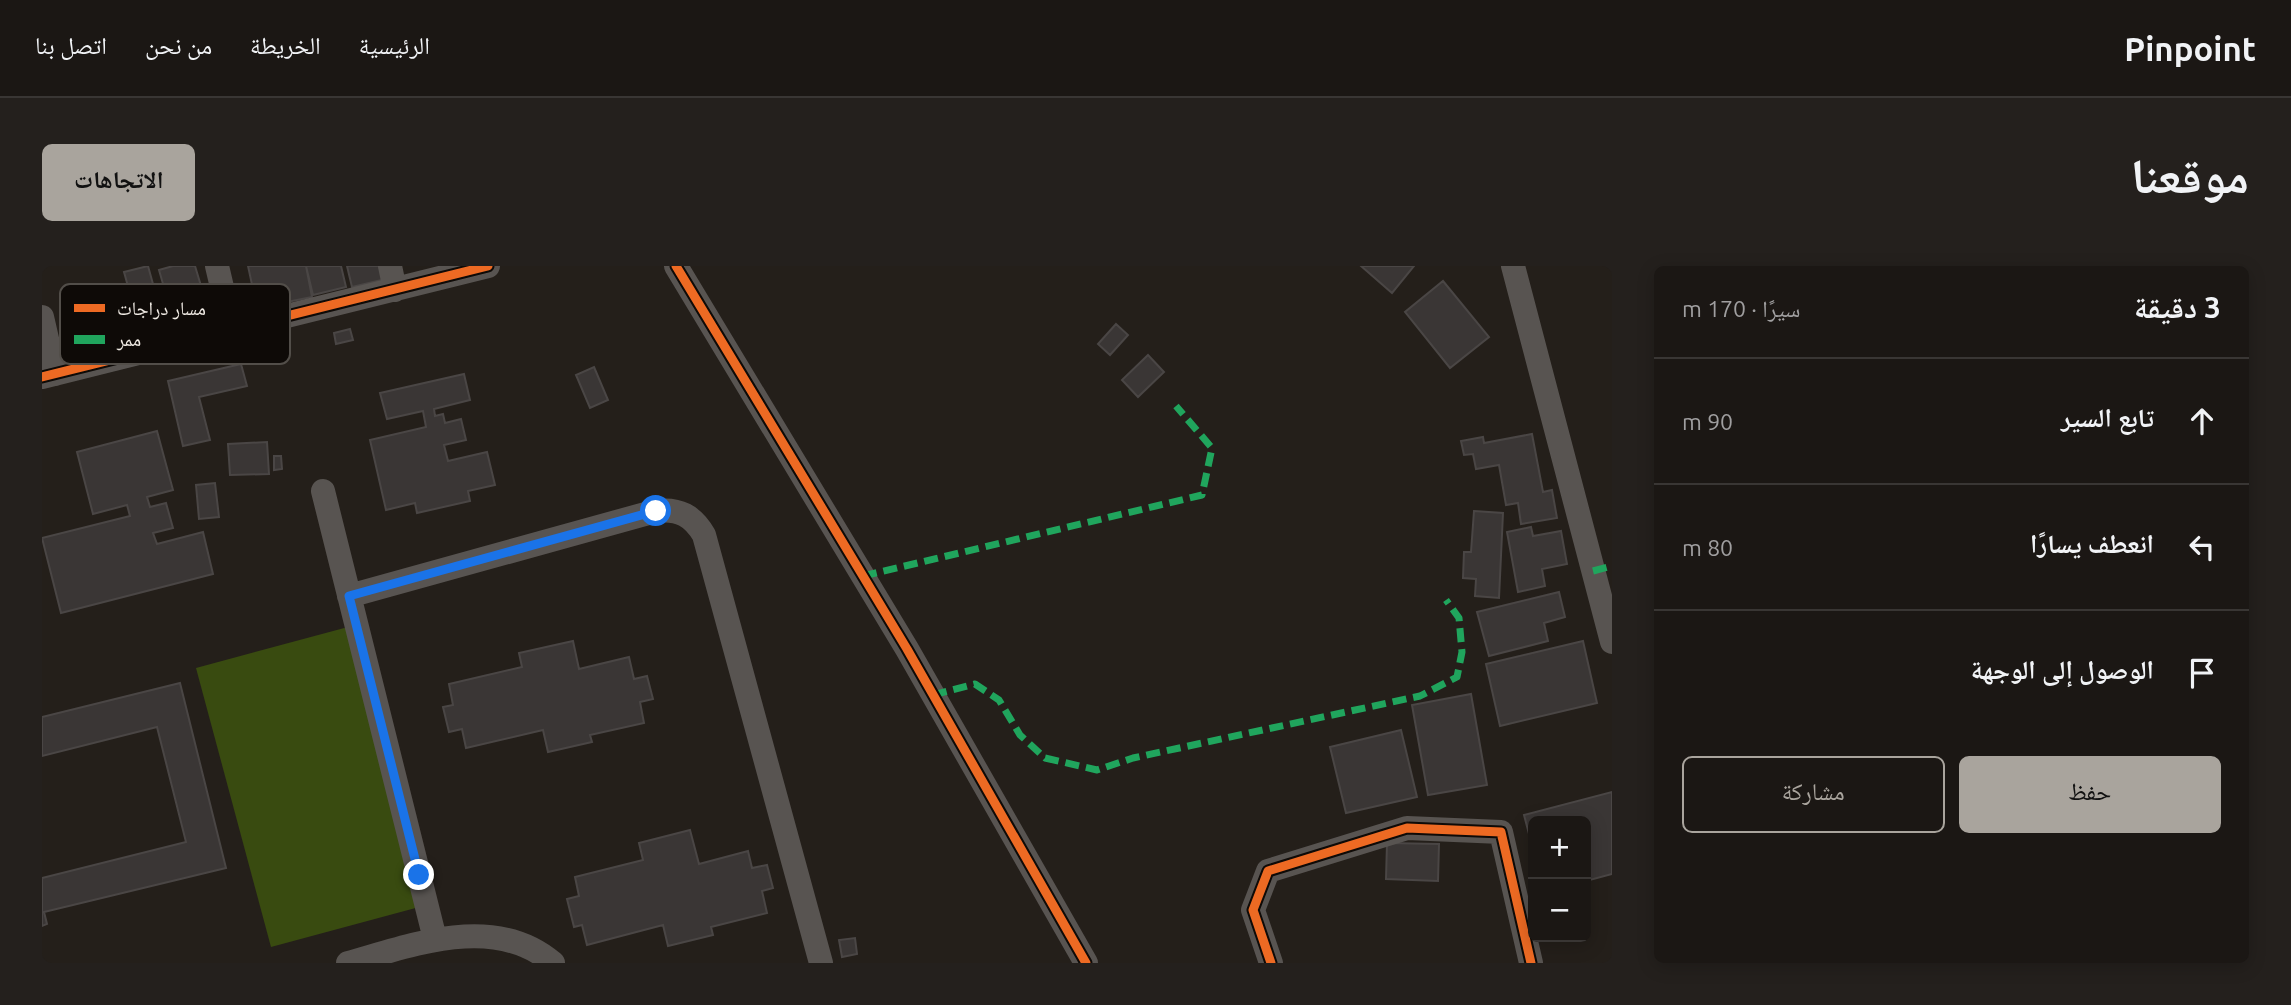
<!DOCTYPE html>
<html lang="ar">
<head>
<meta charset="utf-8">
<style>
	body { margin:0; font-family:Ubuntu,"Noto Naskh Arabic",sans-serif; background:#24201d; color:#f1f3f6; direction:rtl }
	.controls { position:absolute; right:21px; bottom:21px; display:grid; overflow:hidden; border-radius:10px; box-shadow:0 4px 18px #0003 }
	.controls button { width:63px; height:63px; display:grid; place-items:center; padding:0; border:0; border-bottom:2px solid #393634; background:#1b1714; color:#f1f3f6; font:35px sans-serif }
	.stop { position:absolute; width:21px; height:21px; margin:-16px; border:5px solid #1a73e8; border-radius:50%; background:#fff }
	.stop.end { background:#1a73e8; border-color:#fff; box-shadow:0 2px 7px #0008 }
	.list { margin:0; padding:0; list-style:none }
	h2 { display:flex; justify-content:space-between; align-items:center; height:91px; margin:0; padding:0 28px; font-size:30px }
	h2 small { font-size:23px; font-weight:400; color:#a09fa0 }
	.list li { display:grid; grid-template-columns:46px 1fr auto; gap:21px; align-items:center; box-sizing:border-box; height:126px; padding:0 28px; border-top:2px solid #393634 }
	.list b { display:block; font-size:26px; white-space:nowrap }
	.list em { font-size:23px; font-style:normal; color:#a09fa0 }
	.actions { display:flex; gap:14px; padding:21px 28px }
	.actions a { flex:1; padding:16px 0; border:2px solid #a9a49d; border-radius:10px; text-align:center; font-size:24px; color:#a9a49d }
	.actions .main { background:#a9a49d; color:#111 }
	.icon { flex:none; width:38px; height:38px; fill:none; stroke:currentColor; stroke-width:2; stroke-linecap:round; stroke-linejoin:round }
	.map { position:relative; flex:none; width:1570px; height:697px; overflow:hidden; direction:ltr; border-radius:10px }
	header { display:flex; align-items:center; gap:42px; box-sizing:border-box; height:98px; padding:0 35px; background:#1b1714; border-bottom:2px solid #393634 }
	header strong { font-size:33px }
	nav { display:flex; gap:38px; margin-inline-start:auto; font-size:24px }
	.intro { display:flex; align-items:center; justify-content:space-between; box-sizing:border-box; height:168px; padding:0 42px }
	h1 { margin:0; font-size:49px }
	.button { padding:18px 32px; border-radius:10px; background:#a9a49d; color:#111; font-size:24px; font-weight:700 }
	main { display:flex; gap:42px; padding:0 42px }
	aside { flex:1; background:#1b1714; border-radius:10px; box-shadow:0 4px 18px #0003 }
	.map>svg:first-child { display:block }
	.green { fill:#394b10 }
	.building { fill:#3a3635; stroke:#4a4645; stroke-width:2 }
	.lines { fill:none; stroke-linecap:round; stroke-linejoin:round }
	.minor { stroke:#585451; stroke-width:24 }
	.quiet { stroke:#20a55d; stroke-width:7; stroke-dasharray:14 7; stroke-linecap:butt }
	.cycleway-casing { stroke:#0e0a07; stroke-width:13 }
	.cycleway { stroke:#ed6a23; stroke-width:9 }
	.route { stroke:#1a73e8; stroke-width:9 }
	.key { fill:#0e0a07; stroke:#524e49; stroke-width:2 }
	.key-label { font-size:19px; fill:#f0ebe4 }
</style>
</head>
<body>
<header>
<strong>Pinpoint</strong>
<nav><a>الرئيسية</a><a>الخريطة</a><a>من نحن</a><a>اتصل بنا</a></nav>
</header>
<div class="intro"><h1>موقعنا</h1><a class="button">الاتجاهات</a></div>
<main>
<aside>
<h2>3 دقيقة<small>سيرًا · 170 m</small></h2>
<ul class="list">
<li><svg class="icon" aria-label="ahead" viewBox="0 0 24 24"><path d="M12 20V5M6 11l6-6 6 6"/></svg><div><b>تابع السير</b></div><em>90 m</em></li>
<li><svg class="icon" aria-label="left" viewBox="0 0 24 24"><path d="M17 20v-9H6M10 6l-5 5 5 5"/></svg><div><b>انعطف يسارًا</b></div><em>80 m</em></li>
<li><svg class="icon" aria-label="arrive" viewBox="0 0 24 24"><path d="M6 21V4h12l-3 4 3 4H6"/></svg><div><b>الوصول إلى الوجهة</b></div></li>
</ul>
<div class="actions"><a class="main">حفظ</a><a>مشاركة</a></div>
</aside>
<div class="map">
<svg width="1570" height="697" viewBox="0 0 1570 697">
	<rect width="100%" height="100%" fill="#241f1a"/>
	<!-- green -->
	<path class="green" d="M306,361L381,640L229,681L154,402Z"/>
	<!-- building -->
	<path class="building" d="M106,0L124,65L100,71L82,6Z
		M131,0H153L169,53L134,63L117,4Z
		M206,0H264L270,31L215,42Z
		M264,0H299L304,21L271,29Z
		M305,0H345L348,12L310,21Z
		M1319,0H1372L1350,27Z
		M1401,15L1447,71L1408,102L1363,46Z
		M1074,58L1086,69L1068,89L1056,78Z
		M308,63L311,74L294,78L292,67Z
		M1106,89L1122,106L1096,131L1080,114Z
		M199,98L205,120L157,131L168,174L141,180L126,115Z
		M552,101L566,134L548,142L534,109Z
		M422,108L428,134L392,143L393,150L401,148L403,157L419,153L424,174L402,179L406,195L445,186L453,219L426,225L428,235L375,247L373,237L344,244L328,174L384,161L381,145L345,153L338,127Z
		M115,165L131,224L105,231L108,241L124,237L131,262L111,267L115,278L161,266L171,308L19,347L0,272L88,250L85,239L51,248L35,186Z
		M1490,168L1501,226L1510,224L1515,252L1479,258L1476,237L1464,239L1457,199L1434,203L1431,188L1422,189L1419,175L1441,171L1442,177Z
		M225,176L227,208L188,209L186,178Z
		M232,190H239L240,203L232,204Z
		M173,217L177,251L157,253L154,219Z
		M1432,245L1461,247L1457,332L1433,330L1434,313L1421,312L1422,286H1429Z
		M1489,261L1491,270L1519,265L1525,298L1500,303L1503,320L1476,326L1465,266Z
		M1517,326L1523,351L1502,357L1506,375L1447,390L1435,346Z
		M531,375L537,403L587,391L592,413L605,410L611,433L598,436L602,457L548,469L550,476L506,486L501,464L424,482L420,463L407,466L401,441L411,439L407,418L480,401L477,387Z
		M1541,375L1555,437L1458,460L1444,398Z
		M138,417L184,602L2,646L5,658L0,660V612L144,576L115,461L0,490V451Z
		M1429,428L1445,519L1386,529L1370,439Z
		M1359,464L1375,531L1304,547L1288,481Z
		M1570,526V608L1544,615V555H1491V583L1482,549Z
		M648,564L657,598L706,585L710,602L725,599L731,622L720,625L725,647L669,661L671,669L626,680L621,659L545,679L540,659L532,661L525,633L537,630L533,611L601,594L597,577Z
		M1345,577L1397,578L1396,615L1344,613Z
		M813,672L815,688L800,691L797,674Z"/>
	<g class="lines">
		<!-- minor -->
		<path class="minor" d="M175,0L190,64
			M348,0L353,24
			M634,0L865,383L1044,697
			M1471,0L1570,376
			M0,51L13,108
			M0,111L446,0
			M281,225L393,673
			M307,330L614,245C637,242 651,250 662,269L779,697
			M306,697C371,679 452,647 511,697
			M1229,697L1211,644L1226,605L1365,562L1459,566L1489,697"/>
		<!-- quiet -->
		<path class="quiet" d="M1551,305L1570,300
			M821,310L1160,229L1170,182L1134,140
			M891,429L933,418L957,434L978,469L1003,492L1055,504L1091,492L1378,430L1415,411L1420,386L1417,352L1404,334"/>
		<defs>
			<path id="cycleway" d="M634,0L865,383L1044,697
				M0,111L446,0
				M1229,697L1211,644L1226,605L1365,562L1459,566L1489,697"/>
		</defs>
		<!-- cycleway casing -->
		<use href="#cycleway" class="cycleway-casing"/>
		<!-- cycleway -->
		<use href="#cycleway" class="cycleway"/>
	</g>
	<g class="lines">
		<!-- route -->
		<path class="route" d="M377,609L307,330L614,245"/>
	</g>
	<!-- legend -->
	<rect x="18" y="18" width="230" height="80" rx="10" class="key"/>
	<rect x="32" y="38" width="31" height="8" fill="#ed6a23"/>
	<rect x="32" y="69" width="31" height="9" fill="#20a55d"/>
	<g class="key-label">
		<text x="75" y="49">مسار دراجات</text>
		<text x="75" y="80">ممر</text>
	</g>
</svg>
<div class="controls">
<button>+</button>
<button>−</button>
</div>
<div class="stop" style="left:614px;top:245px"></div>
<div class="stop end" style="left:377px;top:609px"></div>
</div>
</main>
</body>
</html>
